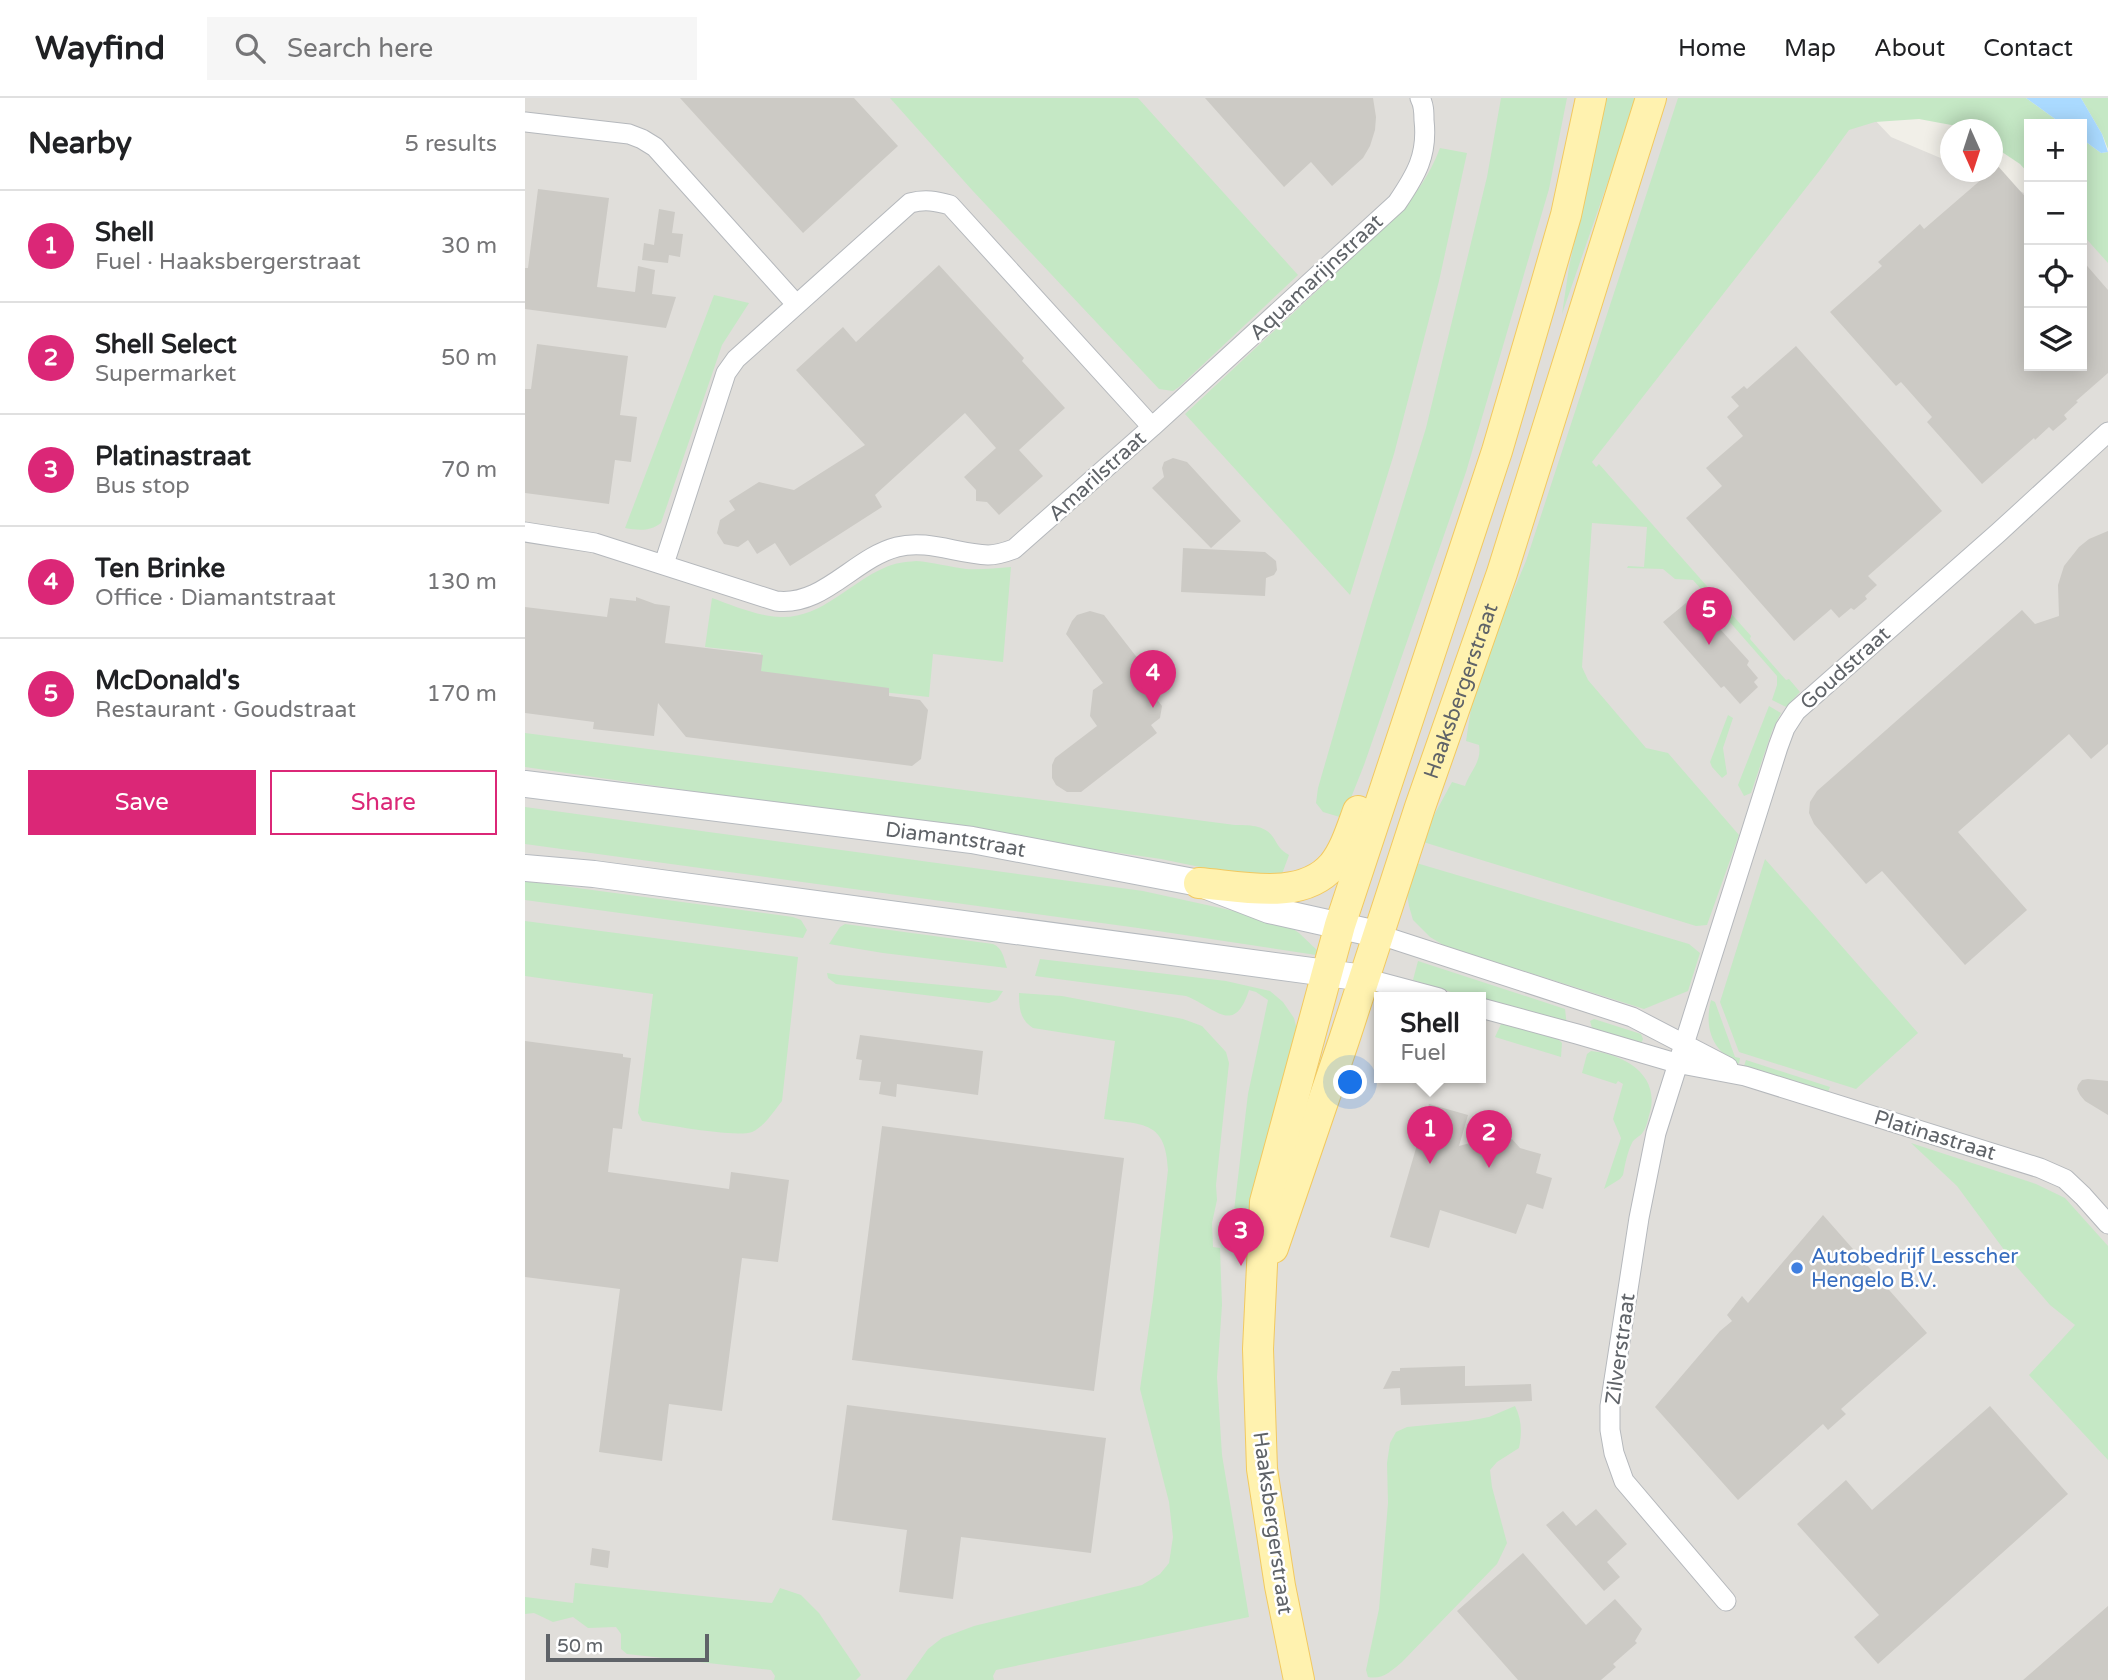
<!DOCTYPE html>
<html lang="en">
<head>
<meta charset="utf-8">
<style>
	body { margin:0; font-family:"Varela Round",sans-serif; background:#f6f6f6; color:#202124 }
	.controls { position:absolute; right:21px; top:21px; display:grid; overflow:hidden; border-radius:0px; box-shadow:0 4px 18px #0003 }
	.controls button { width:63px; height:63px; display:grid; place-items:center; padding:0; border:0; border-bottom:2px solid #e0e0e0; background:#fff; color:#202124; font:35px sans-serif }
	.compass { position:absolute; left:1415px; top:21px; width:63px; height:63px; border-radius:50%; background:#fff; box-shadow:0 4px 18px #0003; rotate:177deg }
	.scale { position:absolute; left:21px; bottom:18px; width:163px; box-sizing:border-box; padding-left:7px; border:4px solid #5f6368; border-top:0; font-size:19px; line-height:24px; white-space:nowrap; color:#5f6368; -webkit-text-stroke:5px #fff; paint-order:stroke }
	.you { position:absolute; left:826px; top:985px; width:24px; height:24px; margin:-18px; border:5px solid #fff; border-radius:50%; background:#1a73e8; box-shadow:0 0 0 10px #1a73e833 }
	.badge { display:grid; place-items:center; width:46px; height:46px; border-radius:50%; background:#db2777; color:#fff; font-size:23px; font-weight:700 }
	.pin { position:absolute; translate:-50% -58px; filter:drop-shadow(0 2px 4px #0008) }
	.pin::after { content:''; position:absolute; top:37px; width:24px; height:21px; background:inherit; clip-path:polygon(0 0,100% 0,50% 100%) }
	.popup { position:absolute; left:849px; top:894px; width:112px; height:91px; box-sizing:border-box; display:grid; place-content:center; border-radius:0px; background:#fff; filter:drop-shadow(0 2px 5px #0005); font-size:23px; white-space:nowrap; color:#757577 }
	.popup b { font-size:26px; color:#202124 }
	.popup::after { content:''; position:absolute; left:50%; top:100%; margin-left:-14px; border:14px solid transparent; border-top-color:#fff }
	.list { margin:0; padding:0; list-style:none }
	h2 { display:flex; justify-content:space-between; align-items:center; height:91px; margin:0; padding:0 28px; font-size:30px }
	h2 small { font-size:23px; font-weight:400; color:#757577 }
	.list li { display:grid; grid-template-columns:46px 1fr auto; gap:21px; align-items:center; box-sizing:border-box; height:112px; padding:0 28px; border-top:2px solid #e0e0e0 }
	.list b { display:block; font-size:26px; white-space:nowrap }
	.list p { margin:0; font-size:23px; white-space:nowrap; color:#757577 }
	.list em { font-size:23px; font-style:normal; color:#757577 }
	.actions { display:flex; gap:14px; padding:21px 28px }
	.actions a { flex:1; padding:16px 0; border:2px solid #db2777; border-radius:0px; text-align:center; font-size:24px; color:#db2777 }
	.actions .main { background:#db2777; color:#fff }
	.icon { flex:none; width:38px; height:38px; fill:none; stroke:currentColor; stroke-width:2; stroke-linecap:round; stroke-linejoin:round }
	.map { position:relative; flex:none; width:1583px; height:1582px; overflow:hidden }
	header { display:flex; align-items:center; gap:42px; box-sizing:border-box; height:98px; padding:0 35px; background:#fff; border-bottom:2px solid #e0e0e0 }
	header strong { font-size:33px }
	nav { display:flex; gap:38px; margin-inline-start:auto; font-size:24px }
	.search { width:490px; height:63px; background:#f6f6f6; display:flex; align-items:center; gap:18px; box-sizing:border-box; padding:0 24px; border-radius:0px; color:#757577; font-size:26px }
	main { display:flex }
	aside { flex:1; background:#fff }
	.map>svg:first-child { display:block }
	.industrial { fill:#e0deda; fill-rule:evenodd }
	.green { fill:#c5e8c5 }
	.water { fill:#aadaff }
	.building { fill:#cccac5 }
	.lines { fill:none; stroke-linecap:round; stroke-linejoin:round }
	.street-casing { stroke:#b5b8bc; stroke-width:21 }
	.secondary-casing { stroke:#b6babf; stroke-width:28 }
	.primary-casing { stroke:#f2c960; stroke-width:32 }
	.street { stroke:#fff; stroke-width:19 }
	.secondary { stroke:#fff; stroke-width:26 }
	.primary { stroke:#fff2af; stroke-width:30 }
	.shop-dot { fill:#3f7fe0; stroke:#fff; stroke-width:2.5 }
	.labels { text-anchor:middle; stroke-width:5; stroke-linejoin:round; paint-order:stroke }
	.street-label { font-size:21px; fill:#5f6368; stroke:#fff }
	.shop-label { font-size:21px; fill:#366cbe; stroke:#fff; text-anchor:start }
</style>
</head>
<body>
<header>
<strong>Wayfind</strong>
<div class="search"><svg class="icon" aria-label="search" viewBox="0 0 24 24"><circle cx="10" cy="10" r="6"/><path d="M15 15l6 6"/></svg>Search here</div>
<nav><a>Home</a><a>Map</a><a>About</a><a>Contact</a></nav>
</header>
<main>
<aside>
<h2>Nearby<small>5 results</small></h2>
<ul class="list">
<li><span class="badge">1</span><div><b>Shell</b><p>Fuel · Haaksbergerstraat</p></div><em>30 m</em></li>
<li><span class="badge">2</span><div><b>Shell Select</b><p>Supermarket</p></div><em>50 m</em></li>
<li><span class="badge">3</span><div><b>Platinastraat</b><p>Bus stop</p></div><em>70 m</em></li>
<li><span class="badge">4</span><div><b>Ten Brinke</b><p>Office · Diamantstraat</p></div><em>130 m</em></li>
<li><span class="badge">5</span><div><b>McDonald's</b><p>Restaurant · Goudstraat</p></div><em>170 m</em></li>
</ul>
<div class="actions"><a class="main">Save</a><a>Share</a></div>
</aside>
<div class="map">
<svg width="1583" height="1582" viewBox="0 0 1583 1582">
	<rect width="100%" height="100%" fill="#f1efe8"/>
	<!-- industrial -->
	<path class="industrial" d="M0,0H1329L1366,39L1425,64L1426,74H1449L1504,97V268H1557V118L1583,129V1582H0ZM854,900H956V980H854Z"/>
	<!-- green -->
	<path class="green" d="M365,0H613L773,177L654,289L648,293L634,291L447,92Z
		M976,0H1042L1024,91L941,374L839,667L818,720L798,714L791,705L793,690L844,514L901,330L962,79Z
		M1080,0H1112L1037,216L1044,169Z
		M1153,0H1501L1537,26H1504V76L1495,66L1468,48V32L1441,31L1437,29L1394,21L1350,24L1324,32L1295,72L1067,364L1071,369L1074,366L1226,538L1225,541L1261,582L1264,581L1275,594L1261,609L1247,602L1252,587V578L1168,482L1150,481L1138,471L1102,470L1103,468L1119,469L1122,429L1067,425L1057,569L1063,582L1121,650L1143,655L1214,737L1182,827L1171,828L895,743L927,684L940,688C945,673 957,664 954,647L941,643L950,585L1001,463Z
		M1556,0H1583V51L1577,36Z
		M1557,41L1576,55L1583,54V165L1557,136Z
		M915,50L942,55L914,183L869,356L825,497L660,316L871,119C890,97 905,77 915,50Z
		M189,197L224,205L197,247L136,425C124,434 113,432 100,430Z
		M391,463C408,464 424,469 441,471C456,472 471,470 486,469L478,564L408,556L404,599L234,581L236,555L180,549L187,500C209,508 232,518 256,519C297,520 324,485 359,470C369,465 380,464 391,463Z
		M1244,608L1256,615L1247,633L1226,695L1219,698L1213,687Z
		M1203,617L1208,620L1198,650L1202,676L1197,680L1187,669L1185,664Z
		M0,635L710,727C724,727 740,727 748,739C753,747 755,752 764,757L757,776L704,775L636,761L0,669Z
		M0,709L618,793L741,820L764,828L774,835L794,854L791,857L613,830L0,746Z
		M1240,761L1393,935L1331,991L1214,954L1195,904Z
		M888,764L1164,846L1175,855L1163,893L1119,911L920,848L905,839L888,822L884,808L880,784Z
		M0,783L268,819L276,822L282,832L278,840L0,802Z
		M0,823L273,859L257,1003C249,1013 239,1029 227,1034C209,1040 139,1026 117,1023L113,1015L128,896L0,878Z
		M320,826L468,846C478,850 479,861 482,870L358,855L304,846L315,829Z
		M515,861L701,883L745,893L758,904L769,920L774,940L749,1022L722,1132L707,1129L723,996L743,902L731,894L724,892C709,939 690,909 661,898L510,878Z
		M893,863L1040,911L1042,928L956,903V900H945L888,882Z
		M302,875L314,877L478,893L472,902L464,905L311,886L303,880Z
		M494,895L537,898L658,921L677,928L701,954L704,965L691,1087L692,1102L687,1125L688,1149L695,1150L697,1207L692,1279L697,1357L724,1519L471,1572L468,1578L469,1582H381L403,1551L417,1540L449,1528L617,1487L635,1476L644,1465L648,1439L644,1404L615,1291L628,1201L643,1072C641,1023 619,1027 579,1021L590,943L508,930C495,922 494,910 494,895Z
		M1186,902L1190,904L1210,959L1215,960L1214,966C1187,953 1179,930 1186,902Z
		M1069,921L1116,936L1118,941L1116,946L1069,937L1065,923Z
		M980,925L1033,941L1037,945L1036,959L970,939L976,926Z
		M1066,953C1098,956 1135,976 1125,1014C1123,1020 1122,1029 1118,1034C1115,1039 1109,1040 1107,1045C1102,1055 1100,1067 1098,1077L1095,1081L1079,1091L1096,1040L1088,1021L1098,986L1093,983L1091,986L1057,975L1062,956Z
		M1221,962L1305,989L1303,994L1219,968Z
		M1386,1045L1511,1086L1540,1100L1583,1148V1362L1504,1277L1550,1227L1525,1207L1491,1168L1432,1088Z
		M990,1308C997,1322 997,1335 994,1350L972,1364L965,1372L967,1389L982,1445L972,1466L877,1564C866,1573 858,1582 843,1579L841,1572L854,1511L863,1405L862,1365L865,1345L871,1334L882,1329L943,1323L964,1319Z
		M50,1485L247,1505L255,1490L276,1497L294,1515L336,1577L331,1582H249L250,1578L246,1572L102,1556L96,1551V1536L91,1529L63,1530L48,1519L28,1524L9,1515L0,1516V1499L48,1505Z"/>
	<!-- water -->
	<path class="water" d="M1501,0H1556L1577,36L1583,54L1576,55L1557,41V26H1537Z"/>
	<!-- building -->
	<path class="building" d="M155,0H329L373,48L278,135Z
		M680,0H848L851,19L850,32L845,48L838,60L807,88L786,64L759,89Z
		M1472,67L1504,103V268H1557V162L1583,192V275L1551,303L1553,304L1539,317L1542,321L1528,333L1524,329L1510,342L1509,340L1457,386L1402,324L1407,319L1376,284L1371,288L1305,214L1357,168L1353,164L1395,126L1399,131L1465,74H1467Z
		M13,91L84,100L72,189L110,194L113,168L130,172L127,196L151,199L141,230L0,211V170H3Z
		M134,111L150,114L147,135L158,136L155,159L144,157L143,165L117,162L119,145L129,147Z
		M414,167L499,260L497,263L540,310L494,352L518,378L474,417L462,404L451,403V392L439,379L471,350L440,315L350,397L357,409L265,468L250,445L232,456L223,442L213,449L199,446L192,435L195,422L210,412L204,403L234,384L269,392L340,347L271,272L318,229L331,244Z
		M12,246L103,258L95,317L112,319L106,364L90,362L84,406L0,395V291H6Z
		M1271,248L1417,413L1343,478L1352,487L1340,498L1342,501L1329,512L1326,510L1314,520L1306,511L1269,543L1161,420L1197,388L1181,370L1218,338L1202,319L1214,308L1206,299L1219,288L1222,291Z
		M648,360L662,364L716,423L686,450L627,390L639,379L637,370L639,364Z
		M1583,433V646L1566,661L1544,636L1433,734L1502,812L1440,867L1357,773L1341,786L1289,726L1284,715L1285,704L1292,693L1497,512L1510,526L1534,518L1533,487L1539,468L1554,449L1564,441Z
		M658,450L740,454L751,463L752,472L749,477L741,480L740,498L656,494Z
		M111,499L130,506L145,508L140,545L238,557L236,573L364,590V598L395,602L403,612L396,661L387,668L161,639L133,605L129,638L68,631L69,624L0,615V509L82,519L85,500L111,503Z
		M1167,500L1224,563L1222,567L1233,580L1229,584L1233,589L1215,606L1199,588L1196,590L1138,524Z
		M565,513L579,517L638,593L630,599L637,608L635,620L626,627L632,635L556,694H542L531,687L527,680V667L530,660L572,628L565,618L568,592L578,585L541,536L547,523L552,517Z
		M335,937L458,953L453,997L372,986L371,999L354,996L356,984L334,982L337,962L331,961Z
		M0,943L98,956V959L106,960L97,1031L88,1030L83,1074L204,1091L206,1074L264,1082L253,1164L217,1160L197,1313L144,1306L137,1363L74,1354L95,1191L0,1179Z
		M1563,981L1583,983V1017L1560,1003L1555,997L1552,991L1553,987L1557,982Z
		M904,1006L943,1017L934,1048L975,1037L987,1041L995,1050L1016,1056L1011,1075L1027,1080L1018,1111L1002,1106L991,1136L915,1112L904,1150L865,1139Z
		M357,1028L599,1060L569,1293L327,1262Z
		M1298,1117L1402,1235L1316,1311L1321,1316L1303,1332L1298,1326L1213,1402L1130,1309L1195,1233L1207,1223L1202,1217L1217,1198L1223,1205Z
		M940,1268V1288L1006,1286L1007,1303L876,1307L875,1290L858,1291L867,1273H875V1270Z
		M322,1307L581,1340L566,1455L436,1439L428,1501L374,1494L382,1432L307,1422Z
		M1465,1308L1543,1396L1353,1566L1329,1539L1354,1517L1272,1426L1321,1382L1347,1412Z
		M1071,1411L1102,1446L1082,1464L1095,1479L1079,1493L1021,1427L1038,1413L1051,1428Z
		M67,1450L85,1453L83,1470L65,1467Z
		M998,1455L1061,1527L1090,1501L1117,1531L1110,1543L1112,1545L1088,1566L1091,1569L1076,1582H993L932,1513Z
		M1583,1508V1582H1498Z"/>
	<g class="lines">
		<defs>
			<path id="street" d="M0,24L104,36L117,41L130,49L271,206
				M627,329L872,105C891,77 903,57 899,22C899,14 899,7 895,0
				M0,434L70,445L251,503C298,509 329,460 372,449C402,441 432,456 463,457C472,457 481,454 489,451L627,329L425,107C411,103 400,101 385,105L211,261L201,275L139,466
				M852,836L1107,919L1203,969
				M839,880L914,900
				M956,910L1052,936L1151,965L1220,978L1515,1070L1540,1081L1558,1098L1583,1126
				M1201,1503L1099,1383L1089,1355L1085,1332V1308L1114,1120L1131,1035L1253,649L1260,630L1271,613L1473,435L1583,334"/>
			<g id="secondary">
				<path id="s1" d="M0,686L447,742L674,785L744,812L852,836"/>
				<path d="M0,770L69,776L839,880"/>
			</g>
			<g id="primary">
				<path d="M674,785C715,788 777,804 808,767C820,752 826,732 833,713"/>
				<path id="s2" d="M748,1150L819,942L895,709L977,475L1126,0"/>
				<path d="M774,1582L755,1488L737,1371L733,1251L740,1104L815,827L972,353L1017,200L1041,117L1066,0"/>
			</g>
		</defs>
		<!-- street casing -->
		<use href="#street" class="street-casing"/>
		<!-- secondary casing -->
		<use href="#secondary" class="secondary-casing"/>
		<!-- primary casing -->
		<use href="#primary" class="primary-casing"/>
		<!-- street -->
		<use href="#street" class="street"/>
		<!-- secondary -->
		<use href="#secondary" class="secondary"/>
		<!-- primary -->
		<use href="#primary" class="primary"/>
	</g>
	<!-- markers -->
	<circle class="shop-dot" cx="1272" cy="1170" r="7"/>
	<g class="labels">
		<!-- street labels -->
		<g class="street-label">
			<text transform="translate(791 179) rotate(-43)" y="7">Aquamarijnstraat</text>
			<text transform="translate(572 378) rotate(-42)" y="7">Amarilstraat</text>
			<text transform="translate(1320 570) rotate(-42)" y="7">Goudstraat</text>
			<text dy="7" stroke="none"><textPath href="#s2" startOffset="588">Haaksbergerstraat</textPath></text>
			<text dy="7" stroke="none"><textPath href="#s1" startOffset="434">Diamantstraat</textPath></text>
			<text transform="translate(1410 1037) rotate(17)" y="7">Platinastraat</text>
			<text transform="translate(1095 1251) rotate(-82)" y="7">Zilverstraat</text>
			<text transform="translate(748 1425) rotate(82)" y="7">Haaksbergerstraat</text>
		</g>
		<!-- shop labels -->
		<g class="shop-label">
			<text x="1286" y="1165">Autobedrijf Lesscher<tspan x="1286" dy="24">Hengelo B.V.</tspan></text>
		</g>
	</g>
</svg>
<div class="controls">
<button>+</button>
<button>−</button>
<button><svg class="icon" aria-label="locate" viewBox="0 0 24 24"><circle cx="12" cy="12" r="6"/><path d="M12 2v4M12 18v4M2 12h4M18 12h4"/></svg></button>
<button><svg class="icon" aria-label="layers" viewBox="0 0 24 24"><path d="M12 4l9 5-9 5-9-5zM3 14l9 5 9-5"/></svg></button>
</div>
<svg class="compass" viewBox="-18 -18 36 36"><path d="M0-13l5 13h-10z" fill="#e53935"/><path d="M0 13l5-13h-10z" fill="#757577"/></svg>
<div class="scale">50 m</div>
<div class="you"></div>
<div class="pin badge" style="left:905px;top:1066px">1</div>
<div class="popup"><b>Shell</b>Fuel</div>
<div class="pin badge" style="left:964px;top:1070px">2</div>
<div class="pin badge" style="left:716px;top:1168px">3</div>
<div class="pin badge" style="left:628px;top:610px">4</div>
<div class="pin badge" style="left:1184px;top:547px">5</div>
</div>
</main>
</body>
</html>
